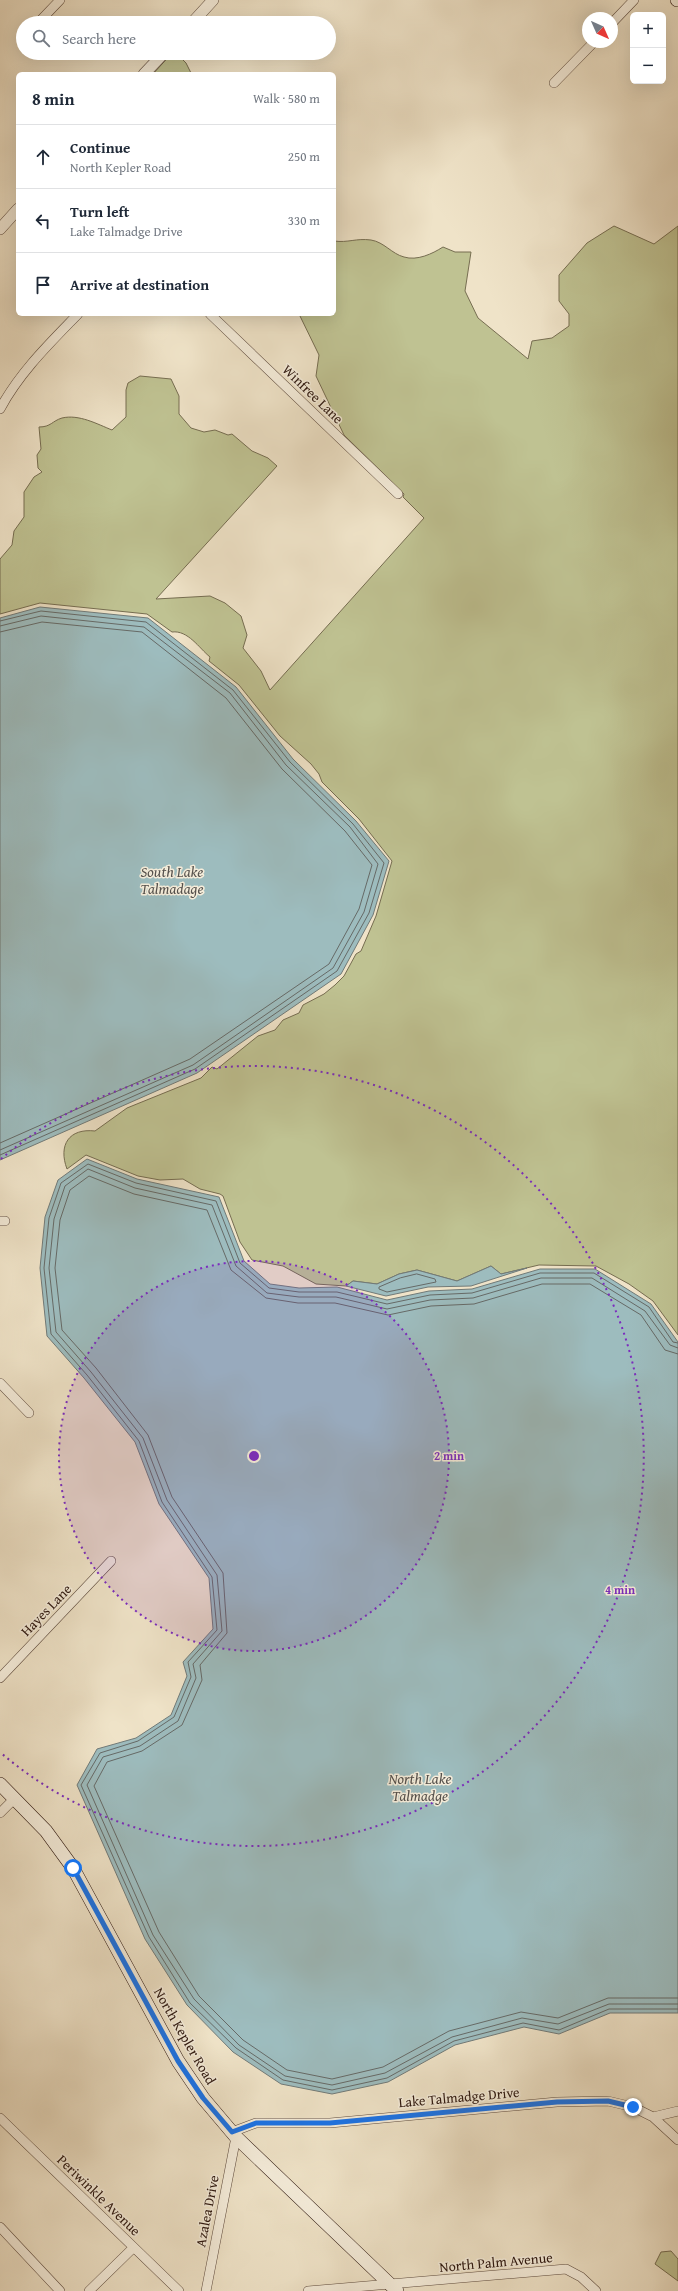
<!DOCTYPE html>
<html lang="en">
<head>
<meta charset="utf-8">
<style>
	body { margin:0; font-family:"Gentium Book Plus",serif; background:#f2f2f3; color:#1f2937 }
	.controls { position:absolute; right:12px; top:12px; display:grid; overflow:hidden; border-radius:6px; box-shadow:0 4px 16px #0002 }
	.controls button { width:36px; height:36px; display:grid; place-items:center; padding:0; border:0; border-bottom:1px solid #e0e1e3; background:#fff; color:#1f2937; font:20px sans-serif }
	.compass { position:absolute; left:582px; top:12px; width:36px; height:36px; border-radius:50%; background:#fff; box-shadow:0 4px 16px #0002; rotate:135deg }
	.stop { position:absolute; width:12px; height:12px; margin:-9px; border:3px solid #1a73e8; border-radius:50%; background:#fff }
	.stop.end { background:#1a73e8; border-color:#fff; box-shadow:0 1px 4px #0008 }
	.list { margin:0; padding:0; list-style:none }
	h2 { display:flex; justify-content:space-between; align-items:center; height:52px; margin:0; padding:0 16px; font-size:17px }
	h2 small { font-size:13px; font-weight:400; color:#747a83 }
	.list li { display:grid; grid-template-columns:26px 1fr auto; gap:12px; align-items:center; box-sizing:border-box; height:64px; padding:0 16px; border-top:1px solid #e0e1e3 }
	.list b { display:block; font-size:15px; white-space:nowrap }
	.list p { margin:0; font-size:13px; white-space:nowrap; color:#747a83 }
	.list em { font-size:13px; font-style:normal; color:#747a83 }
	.icon { flex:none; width:22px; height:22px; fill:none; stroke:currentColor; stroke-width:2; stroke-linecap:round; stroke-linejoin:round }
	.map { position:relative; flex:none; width:678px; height:2291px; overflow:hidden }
	.search { position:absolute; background:#fff; box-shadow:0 4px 16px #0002; left:16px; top:16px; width:320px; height:44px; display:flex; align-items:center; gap:10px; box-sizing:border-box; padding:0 14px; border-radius:22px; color:#747a83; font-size:15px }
	.panel { position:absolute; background:#fff; box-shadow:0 4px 16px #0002; left:16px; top:72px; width:320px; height:244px; border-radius:6px }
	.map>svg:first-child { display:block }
	.green { fill:#bfc292; stroke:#766d51 }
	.water { fill:#9dbcbe; stroke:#717a78 }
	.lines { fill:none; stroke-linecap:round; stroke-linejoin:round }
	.shore { stroke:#666a67; stroke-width:1 }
	.minor-casing { stroke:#5e4b3e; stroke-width:10 }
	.tertiary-casing { stroke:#5e4b3e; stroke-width:12 }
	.secondary-casing { stroke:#2e1810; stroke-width:14 }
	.minor { stroke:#f5eddb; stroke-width:9 }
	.tertiary { stroke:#f5eddb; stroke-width:11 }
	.secondary { stroke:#f5eddb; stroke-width:13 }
	.route { stroke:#1a73e8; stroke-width:5 }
	.ring { fill:none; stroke:#7b2cbf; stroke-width:2; stroke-dasharray:2 4 }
	.labels { text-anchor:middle; stroke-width:3; stroke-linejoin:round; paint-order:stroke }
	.street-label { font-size:14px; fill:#2e1810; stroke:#f5eddb }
	.water-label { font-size:15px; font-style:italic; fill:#55514d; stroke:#f5eddb }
	.centre { fill:#7b2cbf; stroke:#f5eddb; stroke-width:2 }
	.ring-label { font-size:12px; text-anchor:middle; font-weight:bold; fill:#7b2cbf; stroke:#f5eddb; stroke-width:3; stroke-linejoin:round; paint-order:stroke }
</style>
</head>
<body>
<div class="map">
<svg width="678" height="2291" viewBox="0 0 678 2291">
	<rect width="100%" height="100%" fill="#efe3c8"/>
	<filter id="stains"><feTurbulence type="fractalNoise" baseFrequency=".005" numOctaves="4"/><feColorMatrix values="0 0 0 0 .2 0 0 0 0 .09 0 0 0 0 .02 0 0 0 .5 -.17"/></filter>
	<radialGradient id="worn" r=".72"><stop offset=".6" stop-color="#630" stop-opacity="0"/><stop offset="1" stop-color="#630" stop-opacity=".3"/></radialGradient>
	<!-- green -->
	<path class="green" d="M172,53H176L186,63L191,73L153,74Z
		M614,226L654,244L678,226V1335L653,1301L629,1284L596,1266L539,1265L501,1274L491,1266L457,1281L417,1270L399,1274L377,1284L353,1281L346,1286L316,1284L283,1266L252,1260L240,1242L223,1196L220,1194L200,1189L183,1179L160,1180L138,1176L86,1155L67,1169C58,1145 69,1128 95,1131L127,1108L201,1078L212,1067L217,1069L258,1036L275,1030L283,1020L299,1013L303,1005L324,994L335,985L344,976L356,954L361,951L376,916L392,861L359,819L322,782L319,774L311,764L280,736L239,685L209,661L210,657C199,648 188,630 172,632L147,614L40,603L0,614V559L12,545L14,531L24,517V492L34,477L42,472L38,468L37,455L41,449L39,427C51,427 52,421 62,418C79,414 97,424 112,430L126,417V390L128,383L140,376L171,379L179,396V414L191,428L204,432L215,430L228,435L232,434L252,451L268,458L277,466L156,599L210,596L225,603L241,616L247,635L243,648L261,671L270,690L424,518L403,497L404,494L344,435L316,376L319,355L299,314H334V241C348,243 356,238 371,240C384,242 392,254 404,257C417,261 432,254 443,247L455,252H471L465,291L478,318L528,359L532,341L552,338L569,326V314L559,301V275L587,243Z
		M671,2251L678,2259V2281L655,2264L661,2252Z"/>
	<!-- water -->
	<path class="water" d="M40,607L148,618L236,687L293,759L356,821L389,861L373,915L341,974L197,1073L0,1160V618Z
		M87,1159L137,1179L219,1197L244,1261L270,1284L299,1288L337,1287L387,1300L429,1291L472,1289L540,1269H595L651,1304L678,1342V2013H610L559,2034L524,2027L455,2045L388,2082L332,2094L281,2084L233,2052L187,2005L145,1939L77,1785L97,1749L136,1738L171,1715L187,1676L183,1662L213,1629L209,1578L159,1504L135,1442L84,1378L47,1336L40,1268L45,1217L58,1180Z
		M491,1266L501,1274L527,1268L471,1286L428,1287L386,1296L346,1286L353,1281L377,1284L399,1274L417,1270L457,1281Z"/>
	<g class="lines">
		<!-- shore -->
		<path class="shore" d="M0,621L41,611L146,622L233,690L290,762L353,824L384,863L369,913L337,971L195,1069L0,1155
			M0,626L41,616L144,627L230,693L286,765L350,827L378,864L364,912L333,968L193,1065L0,1150
			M0,632L42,622L142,632L226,698L282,769L345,831L372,865L359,909L329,964L190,1059L0,1143
			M417,1274L435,1279L436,1282L387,1292L379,1289V1287L400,1278Z
			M678,1343L673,1342L649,1307L594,1273H540L472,1293L430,1295L387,1304L337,1292H299L269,1288L240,1263L216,1201L136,1183L88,1164L61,1183L49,1218L44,1268L51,1334L87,1375L139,1441L162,1502L212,1577L217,1630L188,1662L191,1677L174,1717L138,1741L100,1753L81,1785L149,1937L190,2003L236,2048L283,2080L332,2090L387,2078L454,2041L523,2023L559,2030L609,2009H678
			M678,1348L670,1345L645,1311L592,1278H541L473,1298L430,1300L387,1309L336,1297H299L267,1293L236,1266L212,1205L135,1188L88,1169L65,1186L54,1219L49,1268L56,1332L91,1372L143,1438L167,1500L217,1575L222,1631L193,1664L196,1678L178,1721L140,1746L103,1757L87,1785L153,1935L194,1999L239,2045L285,2076L332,2085L385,2073L452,2037L522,2018L558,2024L609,2004H678
			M678,1354L665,1350L641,1315L590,1284H542L474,1304L431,1306L388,1315L335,1303H298L266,1298L231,1270L207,1210L134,1194L89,1176L70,1190L60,1220L55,1268L62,1330L96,1368L148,1435L172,1497L223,1573L227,1633L200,1665L202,1680L182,1725L142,1751L107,1762L94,1786L159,1932L199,1996L243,2040L287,2070L332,2079L383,2067L449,2031L521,2012L558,2018L608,1998H678"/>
		<defs>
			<path id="minor" d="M38,23L60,0
				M612,23L634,0
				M554,83L594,42
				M210,314L398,494
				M0,409C20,372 49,344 78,314
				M0,1221H5
				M0,1383L29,1413
				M0,1678L111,1561
				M0,1813L15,1798
				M653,2117L678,2111
				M0,2118L179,2291
				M232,2132L256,2123H330L557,2102L608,2101L633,2107L653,2117L678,2140
				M0,2227L60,2291
				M89,2291L133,2248
				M206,2291L236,2137
				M308,2291L566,2269L581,2277L596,2291"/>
			<path id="tertiary" d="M192,23L213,0
				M144,74L164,53
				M0,229L18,209"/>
			<path id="secondary" d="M677,0H678
				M0,1784L46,1831L73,1868L178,2061L203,2098L236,2137L397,2291"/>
		</defs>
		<!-- minor casing -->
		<use href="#minor" class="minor-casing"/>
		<!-- tertiary casing -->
		<use href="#tertiary" class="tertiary-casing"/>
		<!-- secondary casing -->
		<use href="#secondary" class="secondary-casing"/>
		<!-- minor -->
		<use href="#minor" class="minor"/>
		<!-- tertiary -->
		<use href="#tertiary" class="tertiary"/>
		<!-- secondary -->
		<use href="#secondary" class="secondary"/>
	</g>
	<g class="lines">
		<!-- route -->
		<path class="route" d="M73,1868L178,2061L203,2098L232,2132L256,2123H330L557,2102L608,2101L633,2107"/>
	</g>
	<!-- distance rings -->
	<circle cx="254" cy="1456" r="195" fill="#7b2cbf" fill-opacity=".12"/>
	<g class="ring">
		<circle cx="254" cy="1456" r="195"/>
		<path d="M1 1159A390 390 0 1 1 1 1753"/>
	</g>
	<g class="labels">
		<!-- street labels -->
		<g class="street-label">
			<text transform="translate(313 394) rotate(44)" y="5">Winfree Lane</text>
			<text transform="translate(46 1610) rotate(-46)" y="5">Hayes Lane</text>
			<text transform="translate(185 2036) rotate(60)" y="5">North Kepler Road</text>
			<text transform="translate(459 2097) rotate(-5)" y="5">Lake Talmadge Drive</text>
			<text transform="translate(99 2195) rotate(44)" y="5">Periwinkle Avenue</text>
			<text transform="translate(207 2211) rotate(-79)" y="5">Azalea Drive</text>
			<text transform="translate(496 2262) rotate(-5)" y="5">North Palm Avenue</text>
		</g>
		<!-- water labels -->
		<g class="water-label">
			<text x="172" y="877">South Lake<tspan x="172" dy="17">Talmadage</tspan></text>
			<text x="420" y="1784">North Lake<tspan x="420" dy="17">Talmadge</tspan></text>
		</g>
	</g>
	<circle cx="254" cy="1456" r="6" class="centre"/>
	<g class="ring-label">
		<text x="449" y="1460">2 min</text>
		<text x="620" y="1594">4 min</text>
	</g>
	<rect width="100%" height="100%" filter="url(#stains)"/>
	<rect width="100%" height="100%" fill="url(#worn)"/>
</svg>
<div class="controls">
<button>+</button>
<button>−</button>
</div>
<svg class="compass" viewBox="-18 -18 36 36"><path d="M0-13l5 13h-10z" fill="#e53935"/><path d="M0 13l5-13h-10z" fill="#747a83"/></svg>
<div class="stop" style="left:73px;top:1868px"></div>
<div class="stop end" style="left:633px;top:2107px"></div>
<div class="search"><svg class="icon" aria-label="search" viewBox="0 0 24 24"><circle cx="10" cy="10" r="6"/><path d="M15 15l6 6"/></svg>Search here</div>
<section class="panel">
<h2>8 min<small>Walk · 580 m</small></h2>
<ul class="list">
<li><svg class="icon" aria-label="ahead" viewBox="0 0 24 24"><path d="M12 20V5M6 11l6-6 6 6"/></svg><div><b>Continue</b><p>North Kepler Road</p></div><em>250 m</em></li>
<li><svg class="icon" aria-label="left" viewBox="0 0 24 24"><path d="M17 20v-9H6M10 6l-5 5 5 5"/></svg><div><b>Turn left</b><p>Lake Talmadge Drive</p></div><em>330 m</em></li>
<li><svg class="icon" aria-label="arrive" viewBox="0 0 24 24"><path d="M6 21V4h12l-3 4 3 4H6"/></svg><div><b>Arrive at destination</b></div></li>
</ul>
</section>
</div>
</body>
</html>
